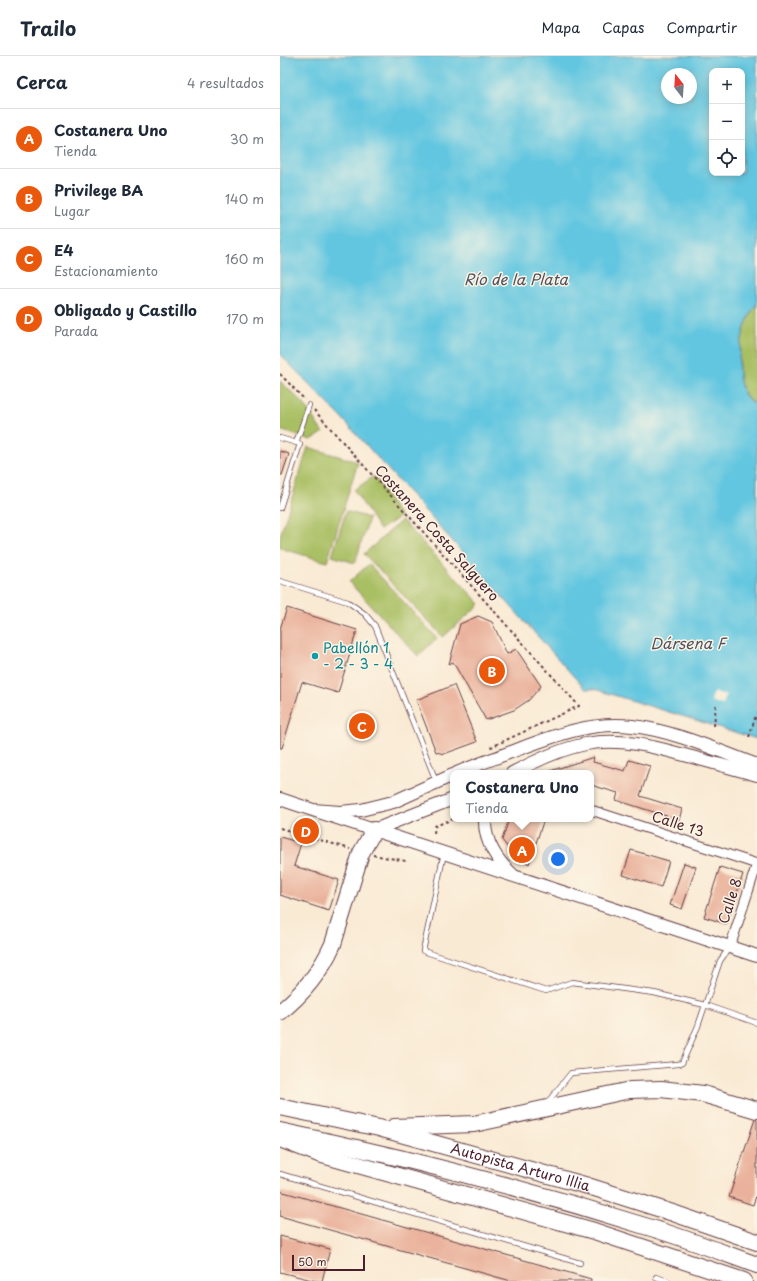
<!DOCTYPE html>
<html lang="es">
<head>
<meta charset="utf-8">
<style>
	body { margin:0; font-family:"Playpen Sans",sans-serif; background:#f2f2f3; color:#1f2937 }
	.controls { position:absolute; right:12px; top:12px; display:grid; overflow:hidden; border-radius:8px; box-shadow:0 2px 10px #0003 }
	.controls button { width:36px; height:36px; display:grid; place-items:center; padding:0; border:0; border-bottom:1px solid #e0e1e3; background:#fff; color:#1f2937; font:20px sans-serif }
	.compass { position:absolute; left:381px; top:12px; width:36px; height:36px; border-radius:50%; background:#fff; box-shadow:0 2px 10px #0003; rotate:343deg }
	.scale { position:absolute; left:12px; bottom:10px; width:73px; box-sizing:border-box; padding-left:4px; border:2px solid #4a1f2b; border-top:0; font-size:11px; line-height:14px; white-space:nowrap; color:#4a1f2b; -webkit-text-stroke:3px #fcf5e5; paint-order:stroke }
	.you { position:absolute; left:278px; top:803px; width:14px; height:14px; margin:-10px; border:3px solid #fff; border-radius:50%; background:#1a73e8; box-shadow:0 0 0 6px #1a73e833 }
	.badge { display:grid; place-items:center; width:26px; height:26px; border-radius:50%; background:#ea580c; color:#fff; font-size:13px; font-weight:700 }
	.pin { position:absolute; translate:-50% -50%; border:2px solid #fff; box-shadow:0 1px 4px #0006 }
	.popup { position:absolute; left:170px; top:714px; width:144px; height:52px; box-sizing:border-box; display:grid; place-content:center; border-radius:8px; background:#fff; filter:drop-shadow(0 1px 3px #0005); font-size:13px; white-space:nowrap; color:#747a83 }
	.popup b { font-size:15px; color:#1f2937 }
	.popup::after { content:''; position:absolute; left:50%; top:100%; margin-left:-8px; border:8px solid transparent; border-top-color:#fff }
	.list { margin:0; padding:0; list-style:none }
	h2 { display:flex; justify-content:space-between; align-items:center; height:52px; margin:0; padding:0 16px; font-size:17px }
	h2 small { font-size:13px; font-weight:400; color:#747a83 }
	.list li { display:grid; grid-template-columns:26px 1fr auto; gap:12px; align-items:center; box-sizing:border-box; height:60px; padding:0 16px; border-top:1px solid #e0e1e3 }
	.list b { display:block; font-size:15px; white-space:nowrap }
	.list p { margin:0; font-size:13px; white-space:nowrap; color:#747a83 }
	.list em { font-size:13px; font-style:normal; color:#747a83 }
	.icon { flex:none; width:22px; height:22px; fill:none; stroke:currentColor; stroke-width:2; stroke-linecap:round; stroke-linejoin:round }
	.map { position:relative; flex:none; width:477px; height:1225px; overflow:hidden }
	header { display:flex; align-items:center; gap:24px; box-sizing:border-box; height:56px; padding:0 20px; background:#fff; border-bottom:1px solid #e0e1e3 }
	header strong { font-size:19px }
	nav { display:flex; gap:22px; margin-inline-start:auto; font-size:14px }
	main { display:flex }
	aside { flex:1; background:#fff }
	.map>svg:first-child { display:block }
	.green { fill:#a9bf64; stroke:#7a6f48 }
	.water { fill:#62c6e0; stroke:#567286; fill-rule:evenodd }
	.pier { fill:#f9ead4 }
	.building { fill:#eab29c }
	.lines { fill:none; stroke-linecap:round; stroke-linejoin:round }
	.service-casing { stroke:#643d44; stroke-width:6 }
	.minor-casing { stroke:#643d44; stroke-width:11 }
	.secondary-casing { stroke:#643d44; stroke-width:14 }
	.motorway-casing { stroke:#643d44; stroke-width:18 }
	.path { stroke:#643d44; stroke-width:2; stroke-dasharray:3 3; stroke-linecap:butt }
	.service { stroke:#fff; stroke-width:4.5 }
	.minor { stroke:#fff; stroke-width:9 }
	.secondary { stroke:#fff; stroke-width:12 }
	.motorway { stroke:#fff; stroke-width:16 }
	.culture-dot { fill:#0f9aa8; stroke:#fcf5e5; stroke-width:1.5 }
	.labels { text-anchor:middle; stroke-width:3; stroke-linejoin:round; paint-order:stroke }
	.street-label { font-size:14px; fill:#4a1f2b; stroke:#fcf5e5 }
	.culture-label { font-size:14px; fill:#0d838f; stroke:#fcf5e5; text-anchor:start }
	.water-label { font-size:15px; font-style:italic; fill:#515161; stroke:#fcf5e5 }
</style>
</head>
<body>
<header>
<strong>Trailo</strong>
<nav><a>Mapa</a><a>Capas</a><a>Compartir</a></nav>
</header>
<main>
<aside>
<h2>Cerca<small>4 resultados</small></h2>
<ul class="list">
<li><span class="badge">A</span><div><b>Costanera Uno</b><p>Tienda</p></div><em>30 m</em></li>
<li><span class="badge">B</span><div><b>Privilege BA</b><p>Lugar</p></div><em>140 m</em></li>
<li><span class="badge">C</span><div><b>E4</b><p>Estacionamiento</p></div><em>160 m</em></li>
<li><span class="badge">D</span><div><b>Obligado y Castillo</b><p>Parada</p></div><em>170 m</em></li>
</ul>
</aside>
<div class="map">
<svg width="477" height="1225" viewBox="0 0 477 1225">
	<rect width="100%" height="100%" fill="#fcf5e5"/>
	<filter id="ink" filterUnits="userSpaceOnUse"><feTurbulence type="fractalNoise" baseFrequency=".025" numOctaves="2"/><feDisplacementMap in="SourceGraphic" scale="8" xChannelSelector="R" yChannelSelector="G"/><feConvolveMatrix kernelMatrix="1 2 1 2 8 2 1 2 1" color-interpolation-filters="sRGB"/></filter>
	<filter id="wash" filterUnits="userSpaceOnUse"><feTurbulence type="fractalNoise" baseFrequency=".012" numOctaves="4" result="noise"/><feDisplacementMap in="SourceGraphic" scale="16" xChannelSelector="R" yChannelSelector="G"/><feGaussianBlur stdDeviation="0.9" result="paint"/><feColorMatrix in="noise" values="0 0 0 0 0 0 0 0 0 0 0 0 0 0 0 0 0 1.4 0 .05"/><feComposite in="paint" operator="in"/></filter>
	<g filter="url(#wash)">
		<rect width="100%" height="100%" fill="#f9ead4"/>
		<!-- green -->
		<path class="green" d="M477,248V349C449,339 459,282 469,261C471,256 474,252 477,248Z
			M0,325L24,348L43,377L31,384L0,374Z
			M28,391L78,406L47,506L0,492V480Z
			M94,420L120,461L100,474L74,434Z
			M66,455L89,462L75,507L52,500Z
			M122,464L200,548L163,581L84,498Z
			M89,508L157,582L138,600L69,526Z"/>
		<!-- water -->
		<path class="water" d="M0,0H477V248C474,252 471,256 469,261C459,282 449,339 477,349V683L314,633H305L62,362L0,298ZM432,15H462V117H432ZM387,18H411V42H387Z"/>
		<!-- pier -->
		<path class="pier" d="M434,636L446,639L443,649L431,645Z"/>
		<g id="blocks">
			<!-- building -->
			<path class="building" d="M0,395L9,398L2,419H0Z
				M7,552L77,574L58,637L22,626L2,692H0V573Z
				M198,560L212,566L227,598L236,593L261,630L249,644L234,654L206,664L173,606L169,608L180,568Z
				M174,629L197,686L164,698L156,696L136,644Z
				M314,701L313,706L345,715L349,704L370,710L360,740L402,753L399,764L336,744L338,737L311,729V717H270V715Z
				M229,763H264L249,808L232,797L222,784Z
				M0,781L21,787L14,810L59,824L49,855L0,839Z
				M351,794L389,805L381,831L343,819Z
				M404,807L416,811L402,853L390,849Z
				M440,811L463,818L447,868L424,861Z
				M475,1063L477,1064V1137L473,1149L449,1141Z
				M0,1135L311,1223V1225H231L0,1160Z
				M0,1180L50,1193L42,1225H36L0,1216Z"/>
		</g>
	</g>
	<g filter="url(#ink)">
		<use href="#blocks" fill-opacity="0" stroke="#643d44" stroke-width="1"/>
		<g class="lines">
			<defs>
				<path id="service" d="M0,382L20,388L0,452
					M16,387L29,349
					M0,525L68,546L85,558L95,570L156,725
					M164,797L143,895L266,935L292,926L374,937L425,949L477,967
					M267,1047L291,1017L398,1008L402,1007L418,970L440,905L449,892
					M0,1118L300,1207
					M376,1221L388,1225"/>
				<path id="minor" d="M311,754L477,808
					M450,891L477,808"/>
				<path id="secondary" d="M177,717C195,709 213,703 231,696C271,681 309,665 352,670C392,674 439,695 477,709
					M232,717C256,705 280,693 306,688C342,681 378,692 412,701C434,707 455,713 477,719
					M0,743L33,754L60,756L81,754L113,746L173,719
					M33,754L477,900
					M205,763C204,785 217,805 233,819
					M94,774L173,743"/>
				<g id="motorway">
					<path d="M0,956C24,937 41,915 53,888L81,797L94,774"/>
					<path id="s1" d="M0,1051L99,1072L308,1130L393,1157L477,1186"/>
					<path d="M114,1071L194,1068L350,1034L381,1033L423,1038L477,1054"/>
					<path d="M0,1075C124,1101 247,1133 368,1171C405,1182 441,1196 477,1209"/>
					<path d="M0,1083L39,1098L314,1175L464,1225"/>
				</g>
			</defs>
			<!-- service casing -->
			<use href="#service" class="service-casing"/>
			<!-- minor casing -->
			<use href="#minor" class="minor-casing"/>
			<!-- secondary casing -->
			<use href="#secondary" class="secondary-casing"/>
			<!-- motorway casing -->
			<use href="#motorway" class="motorway-casing"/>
			<!-- path -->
			<path class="path" d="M0,318L25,344
				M34,354L299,650L209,692
				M434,670L436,647
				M469,681L476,659
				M0,772L70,793
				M154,777L155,770L173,763
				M93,799L126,805"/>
			<!-- service -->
			<use href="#service" class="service"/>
			<!-- minor -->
			<use href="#minor" class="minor"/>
			<!-- secondary -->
			<use href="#secondary" class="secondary"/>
			<!-- motorway -->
			<use href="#motorway" class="motorway"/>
		</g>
	</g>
	<!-- markers -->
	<circle class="culture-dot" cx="35" cy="600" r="4"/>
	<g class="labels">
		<!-- street labels -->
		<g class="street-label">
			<text transform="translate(157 477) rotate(48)" y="5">Costanera Costa Salguero</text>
			<text transform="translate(398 768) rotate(18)" y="5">Calle 13</text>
			<text transform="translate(450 845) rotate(-72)" y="5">Calle 8</text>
			<text dy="5" stroke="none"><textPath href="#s1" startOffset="248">Autopista Arturo Illia</textPath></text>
		</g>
		<!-- culture labels -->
		<g class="culture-label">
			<text x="43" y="597">Pabellón 1<tspan x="43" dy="16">- 2 - 3 - 4</tspan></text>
		</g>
		<!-- water labels -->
		<g class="water-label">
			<text x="236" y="229">Río de la Plata</text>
			<text x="408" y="593">Dársena F</text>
		</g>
	</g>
</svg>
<div class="controls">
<button>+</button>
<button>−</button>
<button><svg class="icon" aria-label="locate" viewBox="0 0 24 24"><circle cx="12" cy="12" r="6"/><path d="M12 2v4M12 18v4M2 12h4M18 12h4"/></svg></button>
</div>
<svg class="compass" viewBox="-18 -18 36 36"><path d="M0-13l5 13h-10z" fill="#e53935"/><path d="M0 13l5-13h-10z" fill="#747a83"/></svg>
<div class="scale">50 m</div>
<div class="you"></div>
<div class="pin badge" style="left:242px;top:794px">A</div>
<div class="popup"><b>Costanera Uno</b>Tienda</div>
<div class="pin badge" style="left:212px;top:615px">B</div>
<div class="pin badge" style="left:82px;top:670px">C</div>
<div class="pin badge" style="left:26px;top:775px">D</div>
</div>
</main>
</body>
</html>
